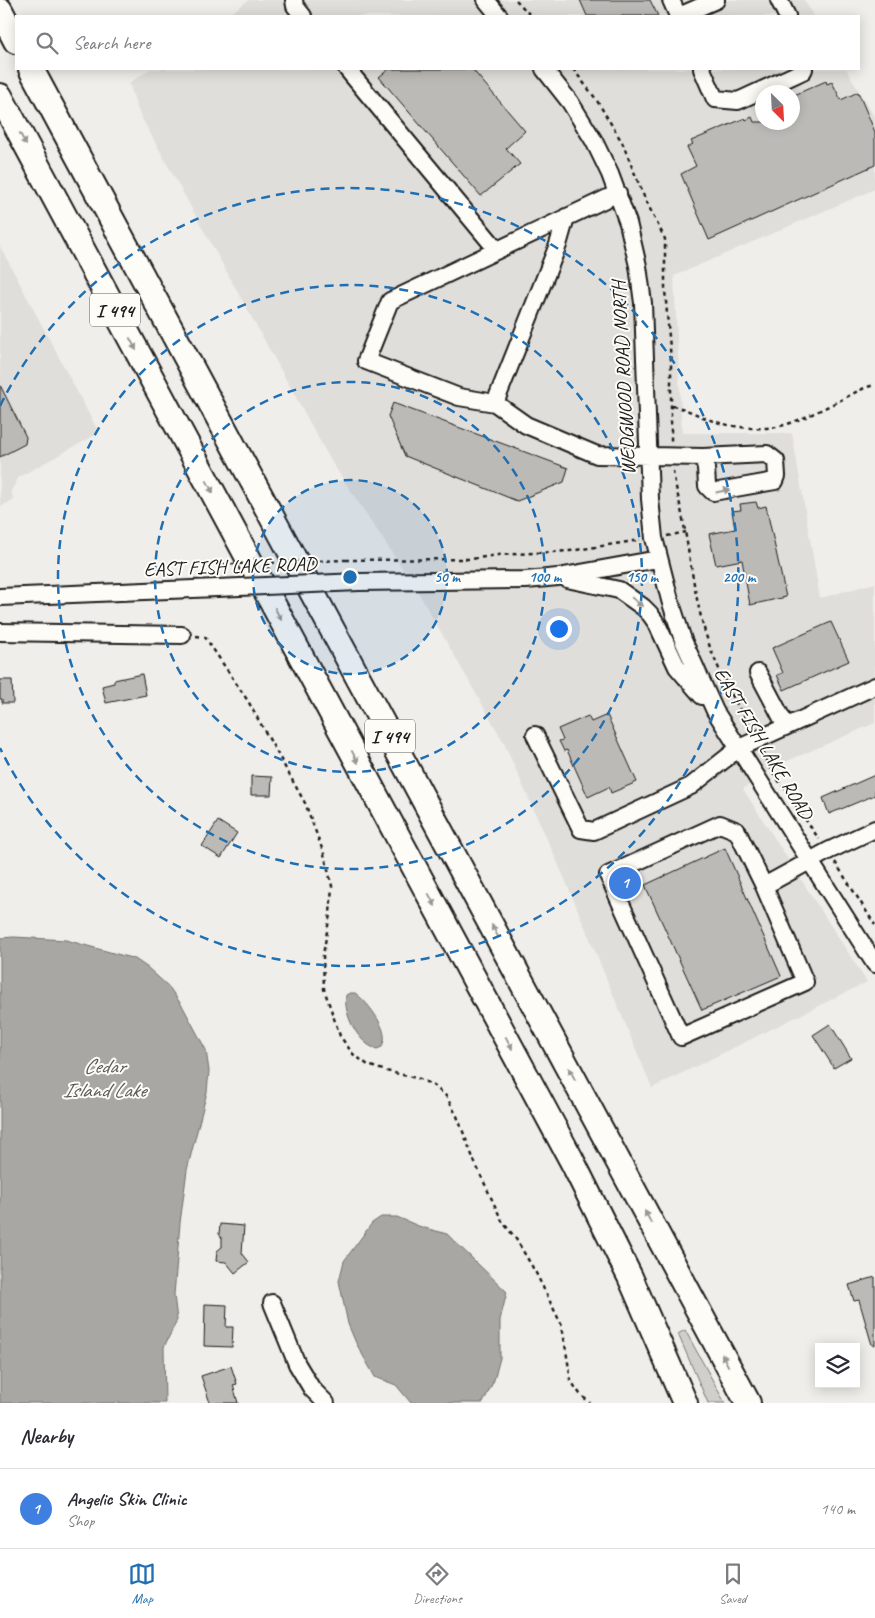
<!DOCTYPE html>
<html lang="en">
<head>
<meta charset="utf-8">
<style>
	body { margin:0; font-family:Caveat,sans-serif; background:#f2f2f3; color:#2b2b33 }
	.controls { position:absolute; right:15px; bottom:15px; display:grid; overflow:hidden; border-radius:0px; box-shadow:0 2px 12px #0003 }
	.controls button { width:45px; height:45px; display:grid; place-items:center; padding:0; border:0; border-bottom:1px solid #e1e1e2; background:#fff; color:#2b2b33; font:25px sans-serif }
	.compass { position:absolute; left:755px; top:85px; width:45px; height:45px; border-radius:50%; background:#fff; box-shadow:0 2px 12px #0003; rotate:156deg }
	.you { position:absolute; left:558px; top:628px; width:18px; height:18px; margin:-12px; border:4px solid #fff; border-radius:50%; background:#1a73e8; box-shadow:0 0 0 8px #1a73e833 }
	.badge { display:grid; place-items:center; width:32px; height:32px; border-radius:50%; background:#1f6fb2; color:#fff; font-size:16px; font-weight:700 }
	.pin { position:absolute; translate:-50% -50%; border:2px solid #fff; box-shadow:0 1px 5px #0006 }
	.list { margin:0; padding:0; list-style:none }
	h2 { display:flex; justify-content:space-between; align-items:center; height:65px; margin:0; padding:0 20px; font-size:21px }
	h2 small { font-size:16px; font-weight:400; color:#7c7c81 }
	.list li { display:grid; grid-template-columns:32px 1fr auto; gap:15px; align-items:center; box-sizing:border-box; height:80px; padding:0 20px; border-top:1px solid #e1e1e2 }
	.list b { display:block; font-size:19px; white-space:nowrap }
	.list p { margin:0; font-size:16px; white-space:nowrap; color:#7c7c81 }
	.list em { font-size:16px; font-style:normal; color:#7c7c81 }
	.icon { flex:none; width:28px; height:28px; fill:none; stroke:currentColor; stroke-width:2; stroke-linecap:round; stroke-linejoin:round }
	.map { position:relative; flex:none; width:875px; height:1403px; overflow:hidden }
	.search { position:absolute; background:#fff; box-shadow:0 2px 12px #0003; left:15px; right:15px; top:15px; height:55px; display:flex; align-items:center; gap:12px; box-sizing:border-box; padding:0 18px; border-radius:0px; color:#7c7c81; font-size:19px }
	.sheet { height:145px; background:#fff }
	nav { display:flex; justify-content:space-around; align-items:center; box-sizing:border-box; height:70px; border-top:1px solid #e1e1e2; background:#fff; font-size:14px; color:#7c7c81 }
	nav a { display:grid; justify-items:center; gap:2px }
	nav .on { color:#1f6fb2 }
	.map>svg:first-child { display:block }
	.built { fill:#e0deda; fill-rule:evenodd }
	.green { fill:#d0cfcc; stroke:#767674 }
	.water { fill:#a8a7a3; stroke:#706f6d }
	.building { fill:#bbbab6; stroke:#1c1c1c }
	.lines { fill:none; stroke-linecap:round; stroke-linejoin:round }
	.minor-casing { stroke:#1c1c1c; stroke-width:20 }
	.highway-casing { stroke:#1c1c1c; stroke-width:28 }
	.path { stroke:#1c1c1c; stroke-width:2.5; stroke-dasharray:4 4; stroke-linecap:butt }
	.minor { stroke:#fdfcf7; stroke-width:16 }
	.highway { stroke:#fdfcf7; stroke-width:24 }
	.minor-bridge-casing { stroke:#1c1c1c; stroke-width:20; stroke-linecap:butt }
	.path-bridge { stroke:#1c1c1c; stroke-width:2.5; stroke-dasharray:4 4; stroke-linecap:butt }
	.minor-bridge { stroke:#fdfcf7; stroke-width:16 }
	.oneway { fill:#989794 }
	.ring { fill:none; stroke:#1f6fb2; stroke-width:2.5; stroke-dasharray:9 6 }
	.labels { text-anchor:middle; stroke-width:4; stroke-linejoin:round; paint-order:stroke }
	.shield { fill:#fdfcf7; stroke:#605f5e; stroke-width:1 }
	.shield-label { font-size:19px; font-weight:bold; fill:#1c1c1c }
	.street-label { font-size:20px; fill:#1c1c1c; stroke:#fdfcf7 }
	.water-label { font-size:21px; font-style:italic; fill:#5b5b59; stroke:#fdfcf7 }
	.centre { fill:#1f6fb2; stroke:#fdfcf7; stroke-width:2.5 }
	.ring-label { font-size:15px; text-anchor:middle; font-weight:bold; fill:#1f6fb2; stroke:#fdfcf7; stroke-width:4; stroke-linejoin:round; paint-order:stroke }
</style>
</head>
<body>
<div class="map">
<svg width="875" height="1403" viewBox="0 0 875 1403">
	<rect width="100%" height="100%" fill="#f0eeea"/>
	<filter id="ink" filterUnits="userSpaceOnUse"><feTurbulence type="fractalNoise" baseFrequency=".02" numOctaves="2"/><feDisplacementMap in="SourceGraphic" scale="10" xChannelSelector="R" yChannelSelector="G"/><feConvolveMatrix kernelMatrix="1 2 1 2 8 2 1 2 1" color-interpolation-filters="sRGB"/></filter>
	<g filter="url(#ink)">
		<!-- built -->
		<path class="built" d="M249,0H804L814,16H226Z
			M150,69H846L875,118V189L674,276L682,433H792L820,598L875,583V723L776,766L743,789L867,982L652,1088L564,877L503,741L418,592L331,461L139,113L129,83ZM762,92H792V122H762Z
			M0,246L99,433L19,477L11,491L14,500L0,507Z"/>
		<!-- green -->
		<path class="green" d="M685,1330L725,1403H708L678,1334Z"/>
		<!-- water -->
		<path class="water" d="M14,937L66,940L135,959L148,968L169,987L183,1007L206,1050L209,1071L207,1092L187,1170L180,1223L174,1295L177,1320L164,1347L165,1403H0V938Z
			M350,993H355C366,1000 383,1023 384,1035C385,1039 383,1043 382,1047L377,1049C358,1044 343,1014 346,995Z
			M381,1217H397L421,1227L447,1234L507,1292L500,1320V1358L494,1380L483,1403H411L396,1385L375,1377L356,1343L348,1324L339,1281L344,1261L372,1223Z"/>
		<!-- building -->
		<path class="building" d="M580,0H650L658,16H587Z
			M389,69H472L525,131L506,148L520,164L481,196L379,77Z
			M826,81L827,84L832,82L841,100L858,92L875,132V165L709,240L681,174L696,166L687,147L693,144L691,141L745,118L746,120L752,117L754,122H792V96Z
			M0,385L26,437L25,444L0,457Z
			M393,403L568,468L564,482L517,501L405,456L388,416Z
			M756,502L758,508L766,506L786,597L750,605L742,560L716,565L709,534L735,529L732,511L741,510L740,504Z
			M831,622L849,661L784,690L777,675L783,673L772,648Z
			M142,674L146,695L106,703L102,686L114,683V680Z
			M0,680H12L13,703H2V699H0Z
			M607,715L637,782L611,793L609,787L588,797L567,750L564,751L559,741L563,740L558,729L588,716L591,722Z
			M875,775V795L829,814L823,798Z
			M251,776L272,777L271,795H251Z
			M218,821L237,833L221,858L202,846Z
			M725,848L781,976L702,1010L645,885Z
			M830,1024L851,1058L834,1068L813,1035Z
			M220,1224L244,1226L242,1253L249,1262L235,1273L226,1262L216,1261L217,1251L222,1247V1238L219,1234Z
			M875,1277V1345H872L859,1300L854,1301L849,1285Z
			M205,1304L227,1305L226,1327H233L232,1347L204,1346Z
			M231,1366L237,1384L233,1385L238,1403H210L201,1376Z"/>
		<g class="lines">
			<defs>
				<path id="minor" d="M294,0L295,6L303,16
					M486,0L499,16
					M671,0L678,16
					M779,0L787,16
					M679,16L716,0
					M347,69L497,250
					M544,69L570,102L594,141L610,174L628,223L638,266L643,303L650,499L654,538L670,600L683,640L715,711L875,964
					M702,69L715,99L738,101L803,71L804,69
					M618,193L390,301L366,361L459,397L495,403L526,425L597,455L703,457L767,454L776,461L777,476L775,481L713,492L707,486L706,468L703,457
					M495,403L558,245L566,217
					M567,579L619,590L643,607L650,614L657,624L677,667L702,696
					M359,582L526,580L558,577L658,559
					M0,597L217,588
					M0,632L182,635
					M758,673L786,726
					M535,735L581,829L594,831L691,786L739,748L875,686
					M764,886L737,831L720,824L608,875L681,1037L805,982L764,886L828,851L875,829
					M272,1303L297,1364L312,1389L326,1403"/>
				<path id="highway" d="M0,10L16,41
					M31,69L748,1403
					M0,96L571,1159L630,1277L685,1403"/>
			</defs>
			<!-- minor casing -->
			<use href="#minor" class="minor-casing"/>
			<!-- highway casing -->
			<use href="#highway" class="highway-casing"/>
			<!-- path -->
			<path class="path" d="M516,0L531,16
				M573,69L596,99L622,142L645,199L665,239V290L671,360V443
				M672,406C685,408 695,414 708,419C728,427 754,430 776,427C797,423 824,408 843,399C854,393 864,387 875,385
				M673,471C676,491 682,510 685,531C692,571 697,612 711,650C722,678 736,703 751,729
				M667,536L686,532
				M345,560L471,559L498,555L570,551L640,540
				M196,636L205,637L248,701L305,803L324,854L332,886L330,914L323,955L324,989L340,1036L353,1054L368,1065L386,1071L420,1079L434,1086L446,1096L457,1116L475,1163L502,1221L516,1239L536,1273L562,1326L571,1381L580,1394L590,1403
				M763,751L772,771L819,839
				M835,862L875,925"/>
			<!-- minor -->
			<use href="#minor" class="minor"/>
			<!-- highway -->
			<use href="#highway" class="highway"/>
			<defs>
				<path id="minor-bridge" d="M217,588L359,582"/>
			</defs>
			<!-- minor-bridge casing -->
			<use href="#minor-bridge" class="minor-bridge-casing"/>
			<!-- path-bridge -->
			<path class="path-bridge" d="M207,565L345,560"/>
			<!-- minor-bridge -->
			<use href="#minor-bridge" class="minor-bridge"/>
		</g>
		<!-- one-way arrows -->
		<defs><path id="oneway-solid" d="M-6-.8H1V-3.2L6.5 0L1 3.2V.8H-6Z" transform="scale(1.25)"/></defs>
		<g class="oneway">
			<use href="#oneway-solid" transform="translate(23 139) rotate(62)"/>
			<use href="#oneway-solid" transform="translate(133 344) rotate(62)"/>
			<use href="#oneway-solid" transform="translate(210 487) rotate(62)"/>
			<use href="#oneway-solid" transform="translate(723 491) rotate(-11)"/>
			<use href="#oneway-solid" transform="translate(637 602) rotate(39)"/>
			<use href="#oneway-solid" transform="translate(278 614) rotate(62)"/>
			<use href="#oneway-solid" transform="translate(355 757) rotate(62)"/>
			<use href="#oneway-solid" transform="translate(432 900) rotate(62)"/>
			<use href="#oneway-solid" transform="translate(495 931) rotate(-118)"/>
			<use href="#oneway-solid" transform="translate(509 1043) rotate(62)"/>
			<use href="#oneway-solid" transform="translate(572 1074) rotate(-118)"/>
			<use href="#oneway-solid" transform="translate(648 1217) rotate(-118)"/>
			<use href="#oneway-solid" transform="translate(725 1360) rotate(-118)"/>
		</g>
	</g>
	<!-- distance rings -->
	<circle cx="350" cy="577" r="97" fill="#1f6fb2" fill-opacity=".12"/>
	<g class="ring">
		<circle cx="350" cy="577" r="97"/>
		<circle cx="350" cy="577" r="195"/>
		<circle cx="350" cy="577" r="292"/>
		<path d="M0 406A389 389 0 1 1 0 748"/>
	</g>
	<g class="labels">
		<!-- shield labels -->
		<g class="shield">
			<rect x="90" y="293.5" width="50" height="33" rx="4"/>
			<rect x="365" y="719.5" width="50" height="33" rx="4"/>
		</g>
		<g class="shield-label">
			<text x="115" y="317">I 494</text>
			<text x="390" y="743">I 494</text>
		</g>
		<!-- street labels -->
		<g class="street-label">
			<text transform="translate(623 378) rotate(-93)" y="7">WEDGWOOD ROAD NORTH</text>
			<text transform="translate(230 566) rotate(-2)" y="7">EAST FISH LAKE ROAD</text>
			<text transform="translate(764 743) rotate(59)" y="7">EAST FISH LAKE ROAD</text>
		</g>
		<!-- water labels -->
		<g class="water-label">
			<text x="104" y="1073">Cedar<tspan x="104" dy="24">Island Lake</tspan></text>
		</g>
	</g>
	<circle cx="350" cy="577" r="8" class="centre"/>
	<g class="ring-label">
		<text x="447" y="582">50 m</text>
		<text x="545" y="582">100 m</text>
		<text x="642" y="582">150 m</text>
		<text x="739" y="582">200 m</text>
	</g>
</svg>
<div class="controls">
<button><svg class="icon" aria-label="layers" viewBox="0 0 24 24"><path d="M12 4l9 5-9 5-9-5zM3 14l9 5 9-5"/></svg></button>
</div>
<svg class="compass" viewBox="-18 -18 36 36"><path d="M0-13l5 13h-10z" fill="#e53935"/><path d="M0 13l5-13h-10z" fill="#7c7c81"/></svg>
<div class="you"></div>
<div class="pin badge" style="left:625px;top:883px;background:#3f7fe0">1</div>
<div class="search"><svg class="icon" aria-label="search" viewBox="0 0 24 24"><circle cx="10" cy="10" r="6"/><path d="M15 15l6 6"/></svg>Search here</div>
</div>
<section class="sheet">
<h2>Nearby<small></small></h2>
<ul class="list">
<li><span class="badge" style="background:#3f7fe0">1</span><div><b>Angelic Skin Clinic</b><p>Shop</p></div><em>140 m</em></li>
</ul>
</section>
<nav>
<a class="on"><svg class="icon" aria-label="map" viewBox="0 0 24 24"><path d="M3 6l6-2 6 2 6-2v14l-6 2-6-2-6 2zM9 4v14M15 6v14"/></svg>Map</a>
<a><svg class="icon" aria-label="directions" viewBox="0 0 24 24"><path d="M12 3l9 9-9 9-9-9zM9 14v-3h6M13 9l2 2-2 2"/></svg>Directions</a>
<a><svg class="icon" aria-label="saved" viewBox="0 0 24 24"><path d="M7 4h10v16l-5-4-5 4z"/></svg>Saved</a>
</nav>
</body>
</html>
